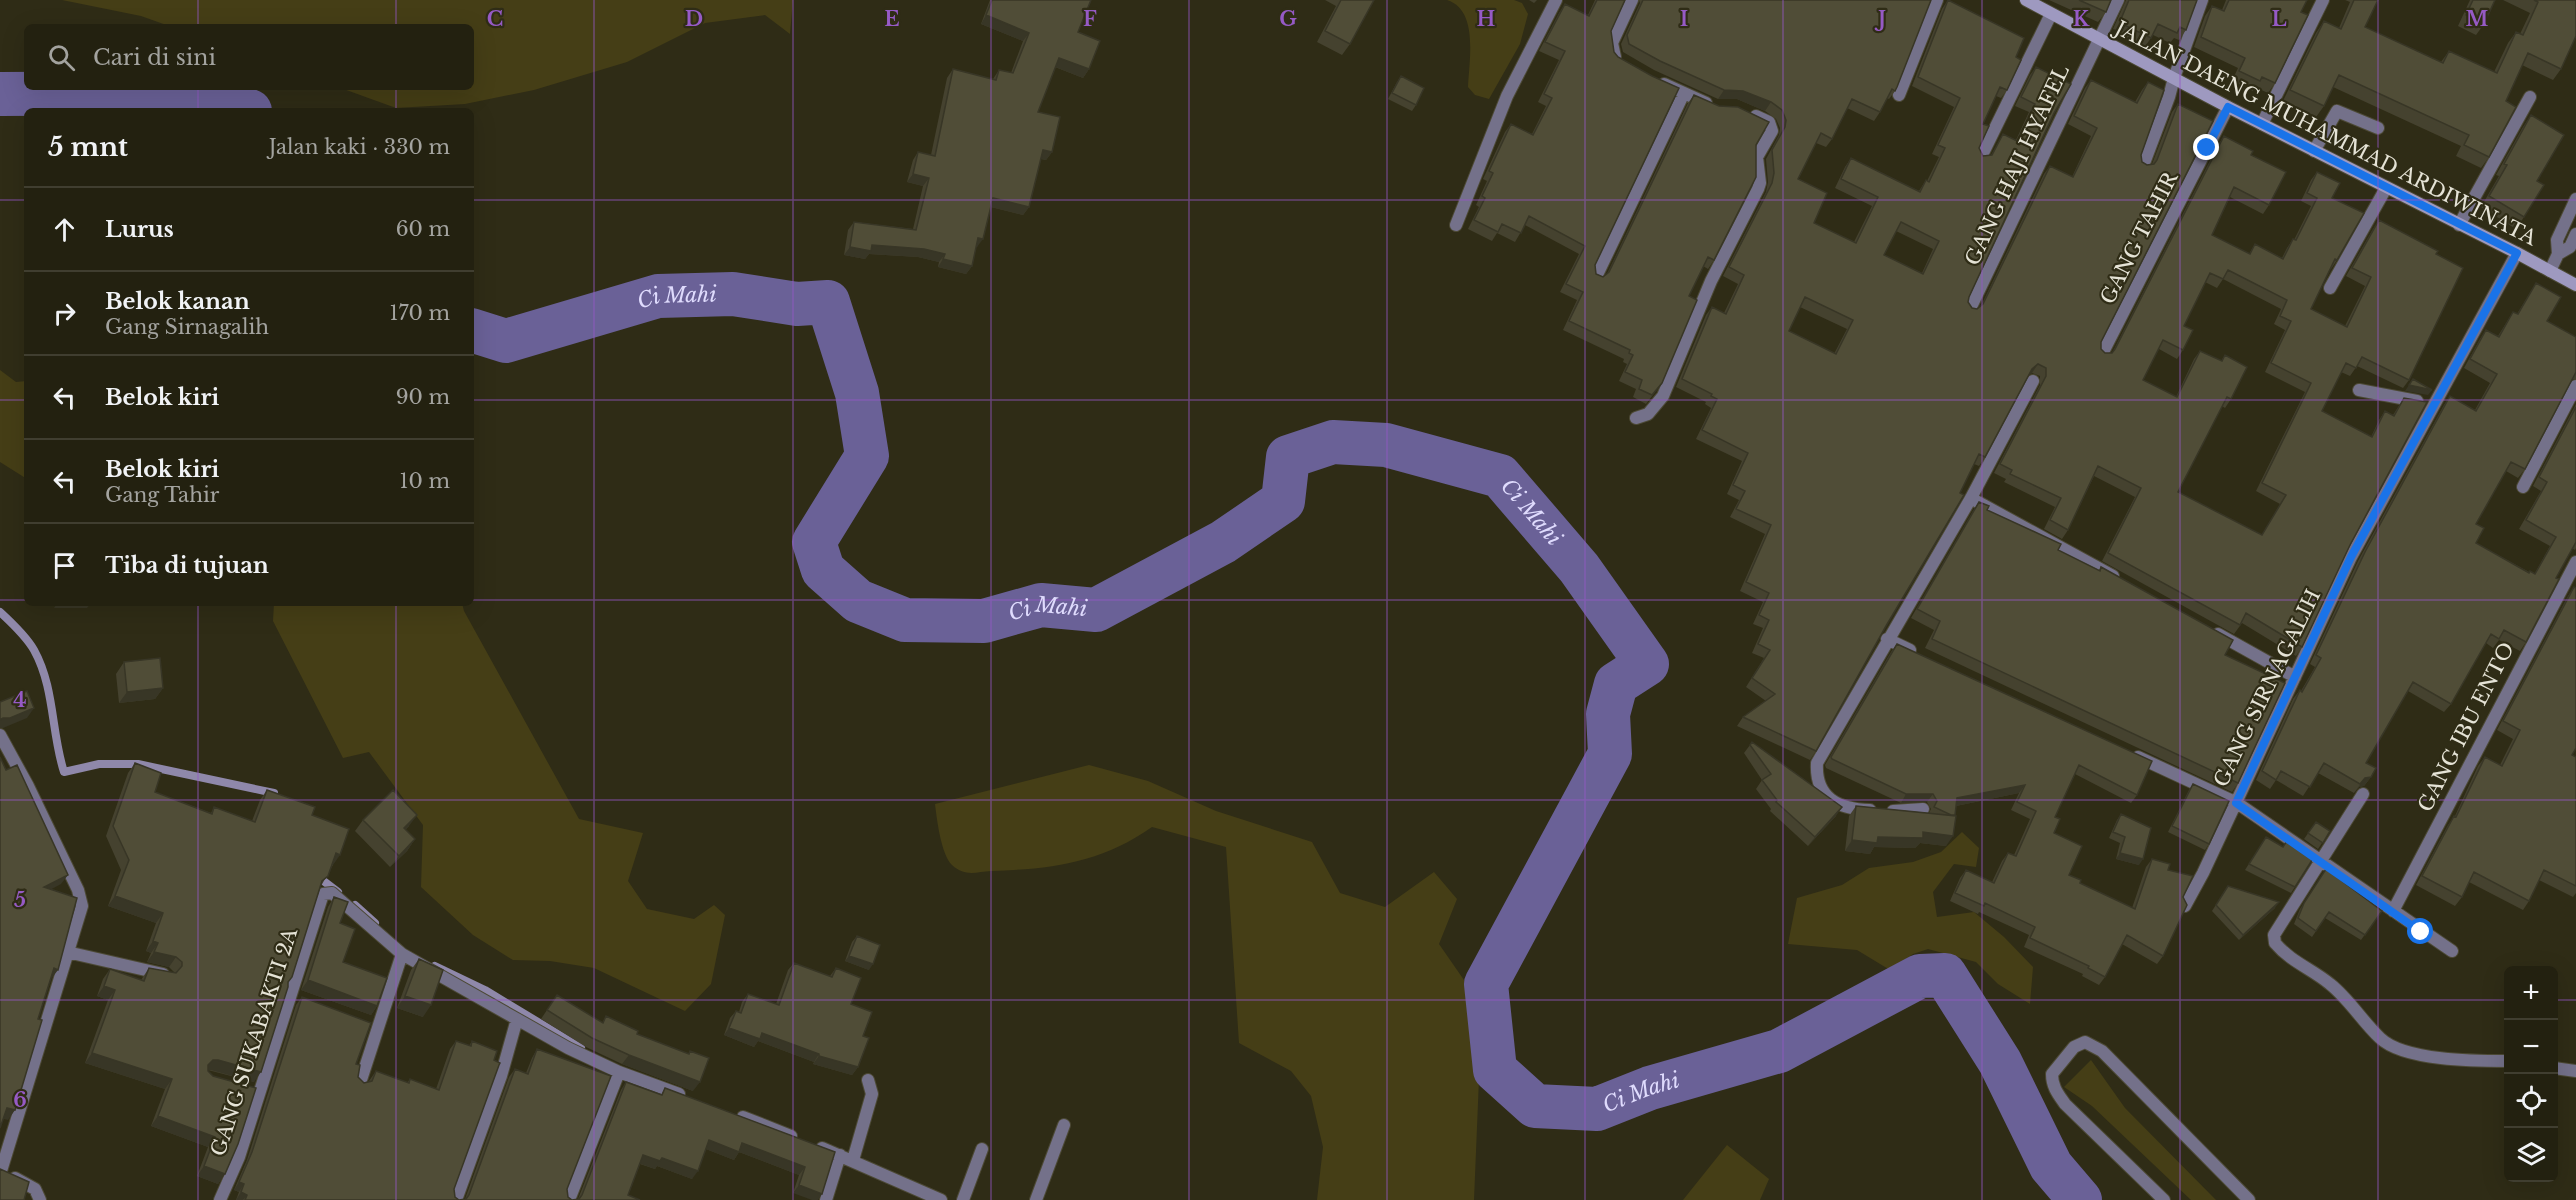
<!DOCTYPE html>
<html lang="id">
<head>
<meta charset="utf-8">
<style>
	body { margin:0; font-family:"Libre Baskerville",serif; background:#2f2e1e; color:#f1f3f6 }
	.controls { position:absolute; right:18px; bottom:18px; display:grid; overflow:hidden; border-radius:9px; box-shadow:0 6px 24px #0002 }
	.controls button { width:54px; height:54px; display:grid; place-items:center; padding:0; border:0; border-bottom:2px solid #403e30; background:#232110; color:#f1f3f6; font:30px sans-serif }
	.stop { position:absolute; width:18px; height:18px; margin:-14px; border:4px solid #1a73e8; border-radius:50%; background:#fff }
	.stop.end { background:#1a73e8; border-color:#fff; box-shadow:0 2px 6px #0008 }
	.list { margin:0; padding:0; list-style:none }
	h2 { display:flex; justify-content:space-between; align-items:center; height:78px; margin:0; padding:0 24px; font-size:26px }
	h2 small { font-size:20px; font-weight:400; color:#a3a39f }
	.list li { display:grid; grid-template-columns:39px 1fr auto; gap:18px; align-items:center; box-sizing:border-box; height:84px; padding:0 24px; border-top:2px solid #403e30 }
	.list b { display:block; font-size:22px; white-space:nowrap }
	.list p { margin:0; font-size:20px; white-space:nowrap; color:#a3a39f }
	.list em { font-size:20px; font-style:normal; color:#a3a39f }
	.icon { flex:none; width:33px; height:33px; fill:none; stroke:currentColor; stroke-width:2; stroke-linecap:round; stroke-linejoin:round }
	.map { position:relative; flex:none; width:2576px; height:1200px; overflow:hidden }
	.search { position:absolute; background:#232110; box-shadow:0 6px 24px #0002; left:24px; top:24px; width:450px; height:66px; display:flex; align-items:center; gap:15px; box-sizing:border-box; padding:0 21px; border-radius:9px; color:#a3a39f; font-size:22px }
	.panel { position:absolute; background:#232110; box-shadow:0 6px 24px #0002; left:24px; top:108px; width:450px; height:498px; border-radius:9px }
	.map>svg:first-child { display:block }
	.green { fill:#453e16 }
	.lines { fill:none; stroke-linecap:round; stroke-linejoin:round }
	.stream { stroke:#8f88aa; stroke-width:8 }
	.river { stroke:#6a6197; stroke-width:44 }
	.service-casing { stroke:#4c4935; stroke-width:14 }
	.minor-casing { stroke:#4c4935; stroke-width:14 }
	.secondary-casing { stroke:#4c4935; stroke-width:14 }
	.service { stroke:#74718a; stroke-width:12 }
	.minor { stroke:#74718a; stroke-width:12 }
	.secondary { stroke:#9e99c0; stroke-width:12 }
	.wall { fill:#45422f; fill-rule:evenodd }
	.shaded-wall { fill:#383626 }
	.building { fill:#504d37; stroke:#383626; stroke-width:1.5; fill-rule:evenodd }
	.route { stroke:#1a73e8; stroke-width:8 }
	.grid { fill:none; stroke:#965ac5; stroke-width:1.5; stroke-opacity:0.55 }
	.labels { text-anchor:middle; stroke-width:4.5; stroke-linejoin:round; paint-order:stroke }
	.street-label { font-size:20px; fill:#e5e3d6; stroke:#2f2c16 }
	.water-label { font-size:21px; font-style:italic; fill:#dfdbfd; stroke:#2f2c16 }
	.grid-label { font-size:20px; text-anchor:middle; font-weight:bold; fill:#965ac5; stroke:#2f2c16; stroke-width:4.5; stroke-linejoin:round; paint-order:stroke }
</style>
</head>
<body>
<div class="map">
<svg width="2576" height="1200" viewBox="0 0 2576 1200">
	<rect width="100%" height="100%" fill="#2f2c16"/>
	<!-- green -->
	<path class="green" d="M62,0H793L790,34L765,15L705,23L627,62L534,90L465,104L396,108L338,87H471V27H172L141,16Z
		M1447,0H1514L1522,3L1528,14L1520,44L1489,99L1475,95L1468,87C1469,61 1479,10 1447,0Z
		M0,370L16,382L27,381V479L0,462Z
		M274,603H462L464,611L579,819L643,833L628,881L647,909L694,919L714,905L725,915L711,984L685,1011L594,968L550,961L513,960L473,935L421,887L423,825L369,752L343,758L273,621Z
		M1089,765L1148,781L1216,811L1312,842L1340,893L1385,907L1434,872L1457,899L1439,944L1482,1006L1474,1200H1317L1323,1147L1311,1096L1291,1071L1239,1043L1226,847L1152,827C1101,863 1052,869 991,871C976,872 965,877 952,865C941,854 937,820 935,804Z
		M1962,832L1979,848L1976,867L1954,864L1933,892L1937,917L1974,912L2004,937L2033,967L2030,1004L1998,984L1976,962L1928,949L1913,954L1890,970L1857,950L1788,944L1797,898L1842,885L1869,868L1913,862L1941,852Z
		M2091,1060L2125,1108L2216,1200H2191L2092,1106L2064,1087Z
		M1727,1145L1769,1179L1760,1200H1683Z"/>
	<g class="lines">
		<!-- stream -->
		<path class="stream" d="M0,612C12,623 26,636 34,650C55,688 51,732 64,772L99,764H138L274,793
			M317,876L338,892
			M355,905L375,923
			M435,966L485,990L581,1048"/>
		<!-- river -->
		<g class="river">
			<path d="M0,94L191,93L250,111"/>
			<path id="s1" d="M471,330L506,341L658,296L733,294L797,304L828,302L857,393L867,456L814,542L823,570L858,601L905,620L984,621L1041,605L1096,610L1223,542L1283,501L1288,457L1333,442L1386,445L1500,476L1579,568L1647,664L1616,684L1608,714L1610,754L1486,984L1495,1070L1535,1106L1597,1109L1650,1088L1779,1051L1920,976L1945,975L2000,1062L2051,1166L2080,1200"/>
		</g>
		<defs>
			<path id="service" d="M2174,78L2202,0
				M2314,151L2337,111L2378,128
				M2459,225L2530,97
				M2330,288L2386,188
				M2164,1200L2065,1104C2058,1094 2052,1087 2052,1074L2074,1047L2085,1042L2102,1051L2249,1200"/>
			<path id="minor" d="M1615,57L1612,43L1632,0
				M1664,84L1706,103
				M1899,95L1937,0
				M2262,124L2323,0
				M1981,157L2051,14
				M2143,166L2169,97L2174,78
				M1456,225L1507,96L1556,0
				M2558,254L2570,247L2576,234
				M2550,271L2558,254L2557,240L2576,199
				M1596,277L1684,93
				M1970,309L2118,0
				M2102,354L2228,107
				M2359,390L2417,401
				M1636,418L1648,414L1663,396L1711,281L1758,189L1760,183L1757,157L1772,131L1769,122L1756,116
				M2523,487L2576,386
				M1976,501L2113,576
				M2218,634L2295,677
				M1887,639L1910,650
				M0,735L28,786L78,890L82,906L1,1171
				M2138,757L2237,803L2452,951
				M2363,794L2274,935L2275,943C2291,962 2312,969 2330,984C2349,999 2362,1021 2380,1038C2404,1061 2476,1061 2508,1061
				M1870,810C1838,809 1815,798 1817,763L1971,498L2033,381
				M1893,811L1923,809
				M2185,906L2203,873L2351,557L2517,253
				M2393,911L2576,562
				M67,952L163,974
				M2554,1068L2576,1071
				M360,1083L402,954
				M743,1117L791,1136
				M822,1148L941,1200
				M853,1160L872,1094L868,1080
				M15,1178L35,1189L40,1200
				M220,1200L239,1157L323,894L332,893L402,954L568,1048L619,1072L679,1094
				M456,1200L501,1076L517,1019
				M569,1200L619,1072
				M826,1200L840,1155
				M963,1200L982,1149
				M1036,1200L1064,1125"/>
			<path id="secondary" d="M2026,0L2228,107L2517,253L2576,285"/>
		</defs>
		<!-- service casing -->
		<use href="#service" class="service-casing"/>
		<!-- minor casing -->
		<use href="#minor" class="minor-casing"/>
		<!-- secondary casing -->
		<use href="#secondary" class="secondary-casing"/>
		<!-- service -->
		<use href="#service" class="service"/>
		<!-- minor -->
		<use href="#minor" class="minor"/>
		<!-- secondary -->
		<use href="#secondary" class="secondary"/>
	</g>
	<!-- wall -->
	<path class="wall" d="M990,0H1091L1078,32L1089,69L1083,78L1055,67L1038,112L1052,152L1046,160L1041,159L1029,207L1023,215L991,207L977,247H976L972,266L966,274L938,267L939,262L918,257L869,254L865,259L844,255L848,230L854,222L913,229L923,186L907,182L913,160L918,152L931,155L947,78L953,69L993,79L999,70L1011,73L1023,41L981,24Z
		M1325,0H1374L1350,44L1342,55L1317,42L1336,6Z
		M1529,0H1537L1534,3Z
		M1595,0H1625L1611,31L1595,265L1596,274L1603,277L1607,274L1688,103L1694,95L1756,145L1714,260L1708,269L1703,266L1689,296L1662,383L1646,404L1633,397L1636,389L1619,381L1627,364L1623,362L1624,359L1563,330L1577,300L1560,292L1579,254L1525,225L1515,242L1497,233L1492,241L1468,229L1479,207L1476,205L1487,181L1483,179L1505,132L1511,124L1532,134L1546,106L1538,102L1559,60L1539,51L1559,13L1565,4L1588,15Z
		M1639,0H1931L1895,91L1889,99L1887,98L1880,112L1874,121L1847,108L1832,139L1826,147L1816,143L1798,179L1814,223L1854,242L1872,206L1835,188L1845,167L1851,158L1919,191L1926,180L1927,181L1939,157L1932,154L1954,107L1912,86L1942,9L1948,0L2016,57L2007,90L2001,98L1996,96L1983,124L1979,148L1983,156L1991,155L2003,134L2016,140L2029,112L2015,106L2030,75L2036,67L2054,113L1969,297L1968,302L1972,308L1977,309L1981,306L2044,174L2050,166L2072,177L2091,136L2068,124L2085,88L2091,80L2135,102L2142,90L2148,82L2141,155L2142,162L2147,165L2152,164L2172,112L2178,104L2101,342V349L2105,353H2112L2218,145L2224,136L2251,155L2269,205L2263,214L2230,197L2212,235L2249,254L2255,244L2282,258L2287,248L2293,239L2294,240L2311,206L2301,201L2311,180L2317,172L2332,198L2337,260L2331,269L2330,268L2311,309L2345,326L2365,286L2346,276L2373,229L2379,220L2436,254L2409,380L2403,388L2357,366L2350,376L2341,372L2322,411L2371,437L2379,420L2385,411L2393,415L2404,398L2350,545L2302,647L2296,656L2242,623L2234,634L2102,561L2135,497L2094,476L2068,530L2062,539L2044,529L2055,507L2004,482L2006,479L1994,473L2040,385V376L2032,373L2028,376L1985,457L1979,466L1974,464L1886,626L1816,751L1810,760L1737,726L1743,717L1766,701L1746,687L1764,658L1752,653L1763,628L1753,624L1763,602L1740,591L1765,534L1730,517L1739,500L1727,494L1742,461L1696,439L1711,408L1705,404L1706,402L1676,387L1706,315L1712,307L1724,313L1738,284L1723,276L1766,192L1768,182L1766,159L1779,135L1780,128L1776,119L1765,111L1737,99H1718L1654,70L1623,52L1621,44L1640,3ZM1896,231L1933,249L1922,273L1884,255ZM2223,279L2281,309L2274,324L2285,330L2265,372L2305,392L2256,491L2280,504L2262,535L2178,492L2222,406L2225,408L2231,399L2225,355L2221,361L2200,351L2194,359L2176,397L2143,380L2159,349L2177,359L2183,350L2184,326L2205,282L2217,288ZM1800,307L1847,329L1834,354L1789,331Z
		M2049,0H2111L2106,12L2098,22Z
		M2126,0H2197L2186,30L2179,40L2174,38L2170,43L2153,35L2144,48L2115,35L2117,30L2113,29Z
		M2226,0H2307L2301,12L2275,83L2268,93L2255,87L2253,91L2232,81L2238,68L2194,47L2205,16L2212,6L2222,10Z
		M2345,0H2378L2365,27L2441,62L2449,51L2494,72L2508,43L2516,32L2520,34L2530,13L2503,0H2576L2561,69L2553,80L2522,65L2506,101L2489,157L2481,168L2456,156L2461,146L2333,87L2324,106L2316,117L2283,101L2316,33L2324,21L2339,28L2350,2Z
		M2470,0H2495L2484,24L2476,35L2458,26Z
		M1401,76L1416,105L1412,111L1388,99L1397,82Z
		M2531,115L2537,181L2524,217L2516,229L2481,207L2499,176L2496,175L2523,127Z
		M2536,283L2547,321L2576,337V379H2572L2525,469L2518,478L2506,471L2476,524V543L2529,572L2535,573L2550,546L2519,529L2541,491L2533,486L2576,404V548L2575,550L2572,548L2556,578L2526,642L2520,651L2499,640L2493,648L2486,643L2451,704L2444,712L2408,691L2366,763L2371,777L2364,786L2359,787L2354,793L2318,773L2303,796L2276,780L2270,789L2256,780L2293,699L2300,690L2301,691L2315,667L2310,664L2358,561L2444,405L2450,396L2475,410L2490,383L2464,368L2480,339L2486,330L2498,336L2513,312L2517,314Z
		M1979,502L1987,510L2058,550L2099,570L2101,567L2225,655L2238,783L2232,792L1925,648L1934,630L1911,618L1973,511Z
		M2574,587L2572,755L2576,757V893L2573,897L2539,880L2529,901L2523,910L2469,882L2462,897L2455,906L2416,885L2448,825L2455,816L2478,766L2485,757L2500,765L2513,739L2497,730L2568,596Z
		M1897,644L2137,795L2131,803L2075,774L2055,817L2054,833L2069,875L2080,883L2132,908L2146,867L2152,859L2168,870L2183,897L2163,956L2157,964L2122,944L2105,977L2099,985L2082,976L2083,974L2024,947L2029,935L1979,912L1978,914L1950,901L1960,878L1966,870L1992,882L2002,861L2008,853L2014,855L2030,819L2011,810L2019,793L1956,806L1946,846L1920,843L1915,848L1874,847L1870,854L1845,851L1849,816L1856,806L1929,813L1931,809L1927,802L1901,803L1826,768L1825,765L1891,652Z
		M124,662L163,688L155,699L119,703L116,674Z
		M1750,745L1836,816L1808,846L1770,811L1771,809L1756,789L1762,780L1744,753Z
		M135,763L155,792L211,813L214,807L252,821L260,800L267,790L312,815L333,865L321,886L254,1082L208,1070L225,1174L218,1184L197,1176L208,1147L151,1126L165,1089L85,1063L108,1000L97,996L103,979L110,969L141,980L149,968L175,973L169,967L147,962L151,953L146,951L156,923L108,906L121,870L106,836L128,773Z
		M2193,784L2209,844L2205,850L2168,832L2189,790Z
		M2121,814L2139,865L2116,859L2120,843L2109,838L2117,820Z
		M363,820L409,826L405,830L415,839L407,851L390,867L355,831Z
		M2316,822L2330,831L2318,849L2304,839Z
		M2262,843L2282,847L2314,857L2291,893L2245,870Z
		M2326,869L2382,911L2361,940L2325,918L2312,937L2294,924L2300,909Z
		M2228,886L2275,908L2239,940L2212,911Z
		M334,897L340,923L343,962L377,1006L371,1015L301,990L328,907Z
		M857,936L869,970L845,961L852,942Z
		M419,959L423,1017L397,1008L411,970Z
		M794,963L830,976L836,968L851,1004L863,1036L858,1067L852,1075L813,1064L814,1062L758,1041L754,1047L724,1035L730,1018L736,1011L739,1012L742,1002L748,994L776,1004L788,970Z
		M557,995L602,1023L606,1016L637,1034L688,1054L690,1051L693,1091L622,1064L586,1047L541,1019Z
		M302,997L356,1064L358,1077L364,1083L369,1081L376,1071L407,1083L410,1079L436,1089L450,1049L456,1041L469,1046L472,1041L454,1189L455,1197L459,1200L465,1199L509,1077L515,1069L526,1073L532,1058L537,1049L568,1197L572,1200L578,1199L621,1090L626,1082L661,1095L665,1088L835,1152L793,1193L799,1175L739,1152L734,1160L706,1149L692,1179L657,1166L655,1169L640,1164L628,1195L640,1200H236L239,1192L234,1190L247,1160L296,1005Z"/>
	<!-- shaded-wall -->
	<path class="shaded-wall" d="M986,15L1029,33L1023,41L981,24Z
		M1059,58L1089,69L1083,78L1053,66Z
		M1724,90L1743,91L1771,102L1765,111L1737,99H1718Z
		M1043,150L1052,152L1046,160L1037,158Z
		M913,174L929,178L923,186L907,182Z
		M993,198L1029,207L1023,215L987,206Z
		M978,238L983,239L977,247L972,246Z
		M872,245L924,249L945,254L939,262L918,257L869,254L865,259L844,255L850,247Z
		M943,259L972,266L966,274L938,267Z
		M2038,364L2032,373L2026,377L2032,369Z
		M2409,385L2432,390L2428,395L2405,391Z
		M57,603H91L87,608H54Z
		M163,688L155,699L119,703L127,692Z
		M34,708L27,718L3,728H0V720L3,718Z
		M2371,777L2364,786L2359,787L2354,793L2365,778Z
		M2025,785L2019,793L1951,807L1957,798Z
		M1906,794H1933L1927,802L1901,803Z
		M1842,807L1836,816L1808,846L1815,837Z
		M417,815L409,826L395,840L404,828Z
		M1923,832L1953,836L1946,846L1920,843L1915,848L1874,847L1870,854L1845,851L1852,840Z
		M415,839L407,851L390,867L399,856Z
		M336,853L340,855L333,865L329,863Z
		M2120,853L2143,859L2139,865L2116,859Z
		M68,875L61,884L37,897L44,887Z
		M115,896L163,913L156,923L108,906Z
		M2279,902L2275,908L2239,940L2243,935Z
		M153,941L158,943L151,953L146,951Z
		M154,952L176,957L169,967L147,962Z
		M849,956L873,964L869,970L845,961Z
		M54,968L58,970L51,979Z
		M308,980L377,1006L371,1015L301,990Z
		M104,986L115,990L108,1000L97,996Z
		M405,996L431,1005L423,1017L397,1008Z
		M729,1028L762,1033L819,1054L814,1062L758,1041L754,1047L724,1035Z
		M92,1053L172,1079L165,1089L85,1063Z
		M629,1055L700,1082L693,1091L622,1064Z
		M819,1056L858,1067L852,1075L813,1064Z
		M213,1060H218L261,1072L254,1082L211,1070H206L208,1065Z
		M7,1108L15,1110L8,1120L0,1118Z
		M158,1116L215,1137L208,1147L151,1126Z
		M709,1140L742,1143L805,1167L799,1175L739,1152L734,1160L703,1148Z
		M643,1155L662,1158L698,1171L692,1179L657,1166L655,1169L638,1163Z
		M204,1166L225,1174L218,1184L197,1176Z
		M239,1182L244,1184L239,1192L234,1190Z
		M799,1185L822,1194L818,1200H812L793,1193Z
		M241,1192L247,1195L243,1200H236Z"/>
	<!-- building -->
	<path class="building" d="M992,0H1091L1078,32L1100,41L1089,69L1059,58L1038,112L1060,117L1052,152L1043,150L1029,207L993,198L983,239L978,238L972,266L943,259L945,254L924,249L872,245L871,251L850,247L854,222L916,230L929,178L913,174L918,152L935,156L953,69L996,80L999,70L1013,73L1029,33L986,15Z
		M1341,0H1374L1350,44L1325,31Z
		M1597,0H1625L1611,31L1614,52L1618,57L1652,76L1679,88L1595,265L1596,274L1603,277L1609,272L1694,95L1719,106L1738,107L1769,122L1756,145V177L1714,260L1708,257L1689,296L1697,300L1662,383L1652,395L1639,389L1642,380L1625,372L1633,355L1629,353L1630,350L1569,321L1583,292L1566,284L1585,246L1529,216L1521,233L1502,224L1498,232L1474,220L1485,198L1482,196L1493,173L1489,171L1511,124L1533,135L1552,98L1544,94L1565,51L1545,42L1565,4L1589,16Z
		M1643,0H1931L1897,87L1895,91L1892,89L1880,112L1852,99L1832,139L1821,133L1798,179L1827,193L1814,223L1856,243L1878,197L1841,179L1851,158L1920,192L1926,180L1929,182L1945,148L1938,145L1960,98L1918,77L1948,0L2024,38L2016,57L2021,60L2007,90L2000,87L1983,124L1989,126L1979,148L1983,156L1992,155L2003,134L2017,141L2035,104L2021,97L2036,67L2071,84L2054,113L1969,297L1968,302L1972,308L1977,309L1983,304L2050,166L2073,177L2097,128L2074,116L2091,80L2137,103L2148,82L2164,90L2141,155L2142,162L2147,165L2154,164L2157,160L2178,104L2213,121L2101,342V349L2105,353H2112L2115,349L2224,136L2253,151L2251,155L2286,172L2269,205L2234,187L2212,235L2250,254L2255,244L2283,259L2293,239L2296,240L2317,198L2307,193L2317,172L2340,183L2332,198L2364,213L2337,260L2335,259L2311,309L2347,327L2371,277L2352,268L2379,220L2438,251L2436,254L2463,268L2409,380L2362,357L2356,368L2346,363L2322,411L2372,437L2385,411L2394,416L2404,398L2427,402L2350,545L2302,647L2246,613L2240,625L2108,553L2141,488L2098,466L2068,530L2050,520L2061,498L2010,474L2012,470L2000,464L2046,376V368L2038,364L2032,369L1985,457L1979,454L1960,493L1964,495L1886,626L1816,751L1743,717L1775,694L1752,678L1770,650L1758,644L1769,620L1759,615L1769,593L1746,582L1771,525L1736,509L1745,491L1733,485L1748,453L1702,430L1717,399L1711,396L1712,394L1682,379L1712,307L1726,314L1744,275L1729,267L1772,183L1774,173L1772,150L1785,127L1786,120L1782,110L1771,102L1743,91L1724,90L1660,61L1629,44L1627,35ZM1901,222L1939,241L1923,274L1884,255ZM2228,270L2287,300L2280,316L2291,321L2271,363L2311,383L2262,483L2286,495L2262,535L2178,492L2227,397L2231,399L2247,367L2225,355L2222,361L2200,351L2177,397L2143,380L2163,340L2183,350L2193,330L2184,326L2210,273L2223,279ZM1805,297L1853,320L1836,354L1789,331Z
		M2079,0H2111L2106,12Z
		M2129,0H2197L2186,30L2180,27L2177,33L2158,24L2151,38L2122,24L2124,20L2121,19Z
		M2229,0H2307L2301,12L2308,15L2275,83L2262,77L2260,81L2239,71L2245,58L2201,37L2212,6L2224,11Z
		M2354,0H2378L2365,27L2443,63L2449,51L2497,73L2516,32L2523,35L2538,2L2534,0H2576V36L2561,69L2528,53L2506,101L2516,107L2489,157L2464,145L2469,135L2339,75L2324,106L2290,90L2324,21L2341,29Z
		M2473,0H2495L2484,24L2466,15Z
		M1401,76L1424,88L1416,105L1392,93Z
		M2531,115L2564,135L2537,181L2544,185L2524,217L2489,196L2507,165L2504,164Z
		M2536,283L2561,297L2547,321L2576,337V372L2525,469L2511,462L2476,524L2484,528L2476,543L2529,573L2530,571L2535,574L2556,537L2526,520L2547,482L2539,477L2576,407V542L2556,578L2559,579L2526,642L2504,630L2499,639L2491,634L2451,704L2413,682L2366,763L2376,768L2371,777L2365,778L2360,784L2324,763L2310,787L2281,771L2276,780L2262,771L2300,690L2302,692L2321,658L2316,655L2365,552L2450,396L2476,411L2497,374L2470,359L2486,330L2499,337L2513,312L2518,314Z
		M2413,379L2432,390L2409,385Z
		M1979,502L1989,506L1987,510L2061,544L2058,550L2100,571L2101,567L2233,640L2225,655L2285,683L2238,783L1932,639L1940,621L1917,609Z
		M2574,587L2576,588V748L2572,755L2576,757V886L2544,870L2529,901L2474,872L2462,897L2422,876L2454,816L2456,817L2485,757L2502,766L2520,730L2503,721Z
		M1897,644L2152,761L2137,795L2079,765L2055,817L2060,819L2054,833L2082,846L2069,875L2081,880L2080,883L2135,909L2152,859L2170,864L2168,870L2193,876L2183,897L2187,905L2163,956L2127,935L2105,977L2088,968L2089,966L2030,938L2035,927L1985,903L1984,906L1955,893L1966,870L1994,883L2008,853L2016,856L2036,811L2017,802L2025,785L1957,798L1955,815H1951L1934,807L1937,801L1933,794H1906L1832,759L1831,757Z
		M160,658L163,688L127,692L124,662Z
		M27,691L34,708L10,718H3L0,720V702Z
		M1752,742L1842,807L1815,837L1776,802L1777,800L1762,780L1771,774L1750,745Z
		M0,757L6,770L17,765L68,875L44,887L77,898L58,970L54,968L38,1019L42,1020L15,1110L7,1108L0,1128Z
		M135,763L161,773L155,792L212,814L214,807L255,822L267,790L315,807L312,815L349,829L340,855L336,853L328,876L322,881L292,977L288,982V987L261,1072L218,1060H213L208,1065V1071L213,1076L256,1088L238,1144L225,1174L204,1166L215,1137L158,1116L172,1079L92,1053L115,990L104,986L110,969L144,981L149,968L176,973L182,966V962L176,957L154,952L158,943L153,941L163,913L115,896L129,860L113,826Z
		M2193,784L2229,801L2209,844L2172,826Z
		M393,790L417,815L404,828L415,839L399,856L363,820Z
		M1856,806L1956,816L1953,836L1923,832V838L1878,837L1877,843L1852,840Z
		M2121,814L2151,828L2143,859L2120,853L2125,837L2113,832Z
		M2316,822L2330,831L2323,843L2308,833Z
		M2266,837L2283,847L2288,839L2314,857L2295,887L2249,864Z
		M2326,869L2382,911L2365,935L2329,912L2316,931L2298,918L2304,903Z
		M2228,886L2279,902L2243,935L2216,905Z
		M334,897L348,902L340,923L355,929L343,962L387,978L377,1006L308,980Z
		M857,936L880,945L873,964L849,956Z
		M419,959L443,970L431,1005L405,996Z
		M794,963L832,977L836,968L861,978L851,1004L872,1012L863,1036L869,1038L858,1067L819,1056V1054L762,1033L760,1039L729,1028L736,1011L741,1013L748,994L779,1005Z
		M557,995L603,1023L606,1016L638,1031L637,1034L689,1054L690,1051L709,1058L700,1082L629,1055L592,1038L547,1010Z
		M302,997L371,1023L356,1064L360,1065L358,1077L364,1083L372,1081L376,1071L409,1083L410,1079L439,1090L456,1041L471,1046L472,1041L497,1051L494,1060L500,1063L499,1065L454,1189L455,1197L459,1200L466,1199L469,1195L515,1069L528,1074L537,1049L611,1076L567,1189L568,1197L572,1200L579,1199L582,1195L626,1082L662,1095L665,1088L835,1152L822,1194L799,1185L805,1167L742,1143L739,1152L709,1140L698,1171L662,1158L660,1161L643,1155L628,1195L640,1200H245L247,1195L241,1192L244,1184L239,1182L252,1152Z
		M0,1169L29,1182L24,1200H0Z"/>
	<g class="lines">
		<!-- route -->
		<path class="route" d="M2207,148L2228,107L2517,253L2351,557L2236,803L2421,932"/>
	</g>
	<!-- grid -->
	<path class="grid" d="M198,0V27M396,0V27M594,0V1200M793,0V1200M991,0V1200M1189,0V1200M1387,0V1200M1585,0V1200M1783,0V1200M1982,0V1200M2180,0V1200M2378,0V1200M198,87V111M396,87V111M0,200H27M471,200H2576M0,400H27M471,400H2576M0,600H27M471,600H2576M198,603V1200M396,603V1200M0,800H2576M0,1000H2508M2554,1000H2576"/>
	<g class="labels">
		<!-- street labels -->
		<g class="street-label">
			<text transform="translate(2326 133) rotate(27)" y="7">JALAN DAENG MUHAMMAD ARDIWINATA</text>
			<text transform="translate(2017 165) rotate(-65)" y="7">GANG HAJI HYAFEL</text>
			<text transform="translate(2139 238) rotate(-63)" y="7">GANG TAHIR</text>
			<text transform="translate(2267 688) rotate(-64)" y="7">GANG SIRNAGALIH</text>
			<text transform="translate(2466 727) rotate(-63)" y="7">GANG IBU ENTO</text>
			<text transform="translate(254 1042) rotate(-72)" y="7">GANG SUKABAKTI 2A</text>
		</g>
		<!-- water labels -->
		<g class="water-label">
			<text dy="7" stroke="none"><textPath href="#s1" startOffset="214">Ci Mahi</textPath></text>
			<text dy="7" stroke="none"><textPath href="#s1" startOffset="1474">Ci Mahi</textPath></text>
			<text dy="7" stroke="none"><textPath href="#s1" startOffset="898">Ci Mahi</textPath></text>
			<text dy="7" stroke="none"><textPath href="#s1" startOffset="2284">Ci Mahi</textPath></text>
		</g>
	</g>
	<g class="grid-label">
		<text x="495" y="26">C</text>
		<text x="694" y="26">D</text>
		<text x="892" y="26">E</text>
		<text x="1090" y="26">F</text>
		<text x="1288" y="26">G</text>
		<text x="1486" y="26">H</text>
		<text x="1684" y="26">I</text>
		<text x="1882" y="26">J</text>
		<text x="2081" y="26">K</text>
		<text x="2279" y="26">L</text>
		<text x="2477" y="26">M</text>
		<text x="20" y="707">4</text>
		<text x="20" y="907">5</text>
		<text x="20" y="1107">6</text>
	</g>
</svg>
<div class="controls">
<button>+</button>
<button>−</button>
<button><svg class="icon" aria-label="locate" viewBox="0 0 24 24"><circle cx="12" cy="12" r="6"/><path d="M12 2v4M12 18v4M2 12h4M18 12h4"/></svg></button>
<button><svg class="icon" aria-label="layers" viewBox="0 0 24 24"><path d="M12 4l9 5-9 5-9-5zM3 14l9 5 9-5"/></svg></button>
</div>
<div class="stop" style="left:2421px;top:932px"></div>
<div class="stop end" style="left:2207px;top:148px"></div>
<div class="search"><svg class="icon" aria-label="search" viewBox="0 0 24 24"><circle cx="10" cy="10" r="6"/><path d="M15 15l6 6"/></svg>Cari di sini</div>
<section class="panel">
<h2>5 mnt<small>Jalan kaki · 330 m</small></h2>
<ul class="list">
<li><svg class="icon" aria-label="ahead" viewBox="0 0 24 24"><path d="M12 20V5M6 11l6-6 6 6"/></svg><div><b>Lurus</b></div><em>60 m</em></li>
<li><svg class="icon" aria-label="right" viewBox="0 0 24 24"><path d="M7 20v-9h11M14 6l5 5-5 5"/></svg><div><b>Belok kanan</b><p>Gang Sirnagalih</p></div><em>170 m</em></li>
<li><svg class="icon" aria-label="left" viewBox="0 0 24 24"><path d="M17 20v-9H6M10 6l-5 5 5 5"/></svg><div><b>Belok kiri</b></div><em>90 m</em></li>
<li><svg class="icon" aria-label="left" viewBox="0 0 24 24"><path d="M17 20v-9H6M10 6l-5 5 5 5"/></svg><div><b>Belok kiri</b><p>Gang Tahir</p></div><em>10 m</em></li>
<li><svg class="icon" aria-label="arrive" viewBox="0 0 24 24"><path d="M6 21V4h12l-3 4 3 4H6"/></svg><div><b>Tiba di tujuan</b></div></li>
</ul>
</section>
</div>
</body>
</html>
